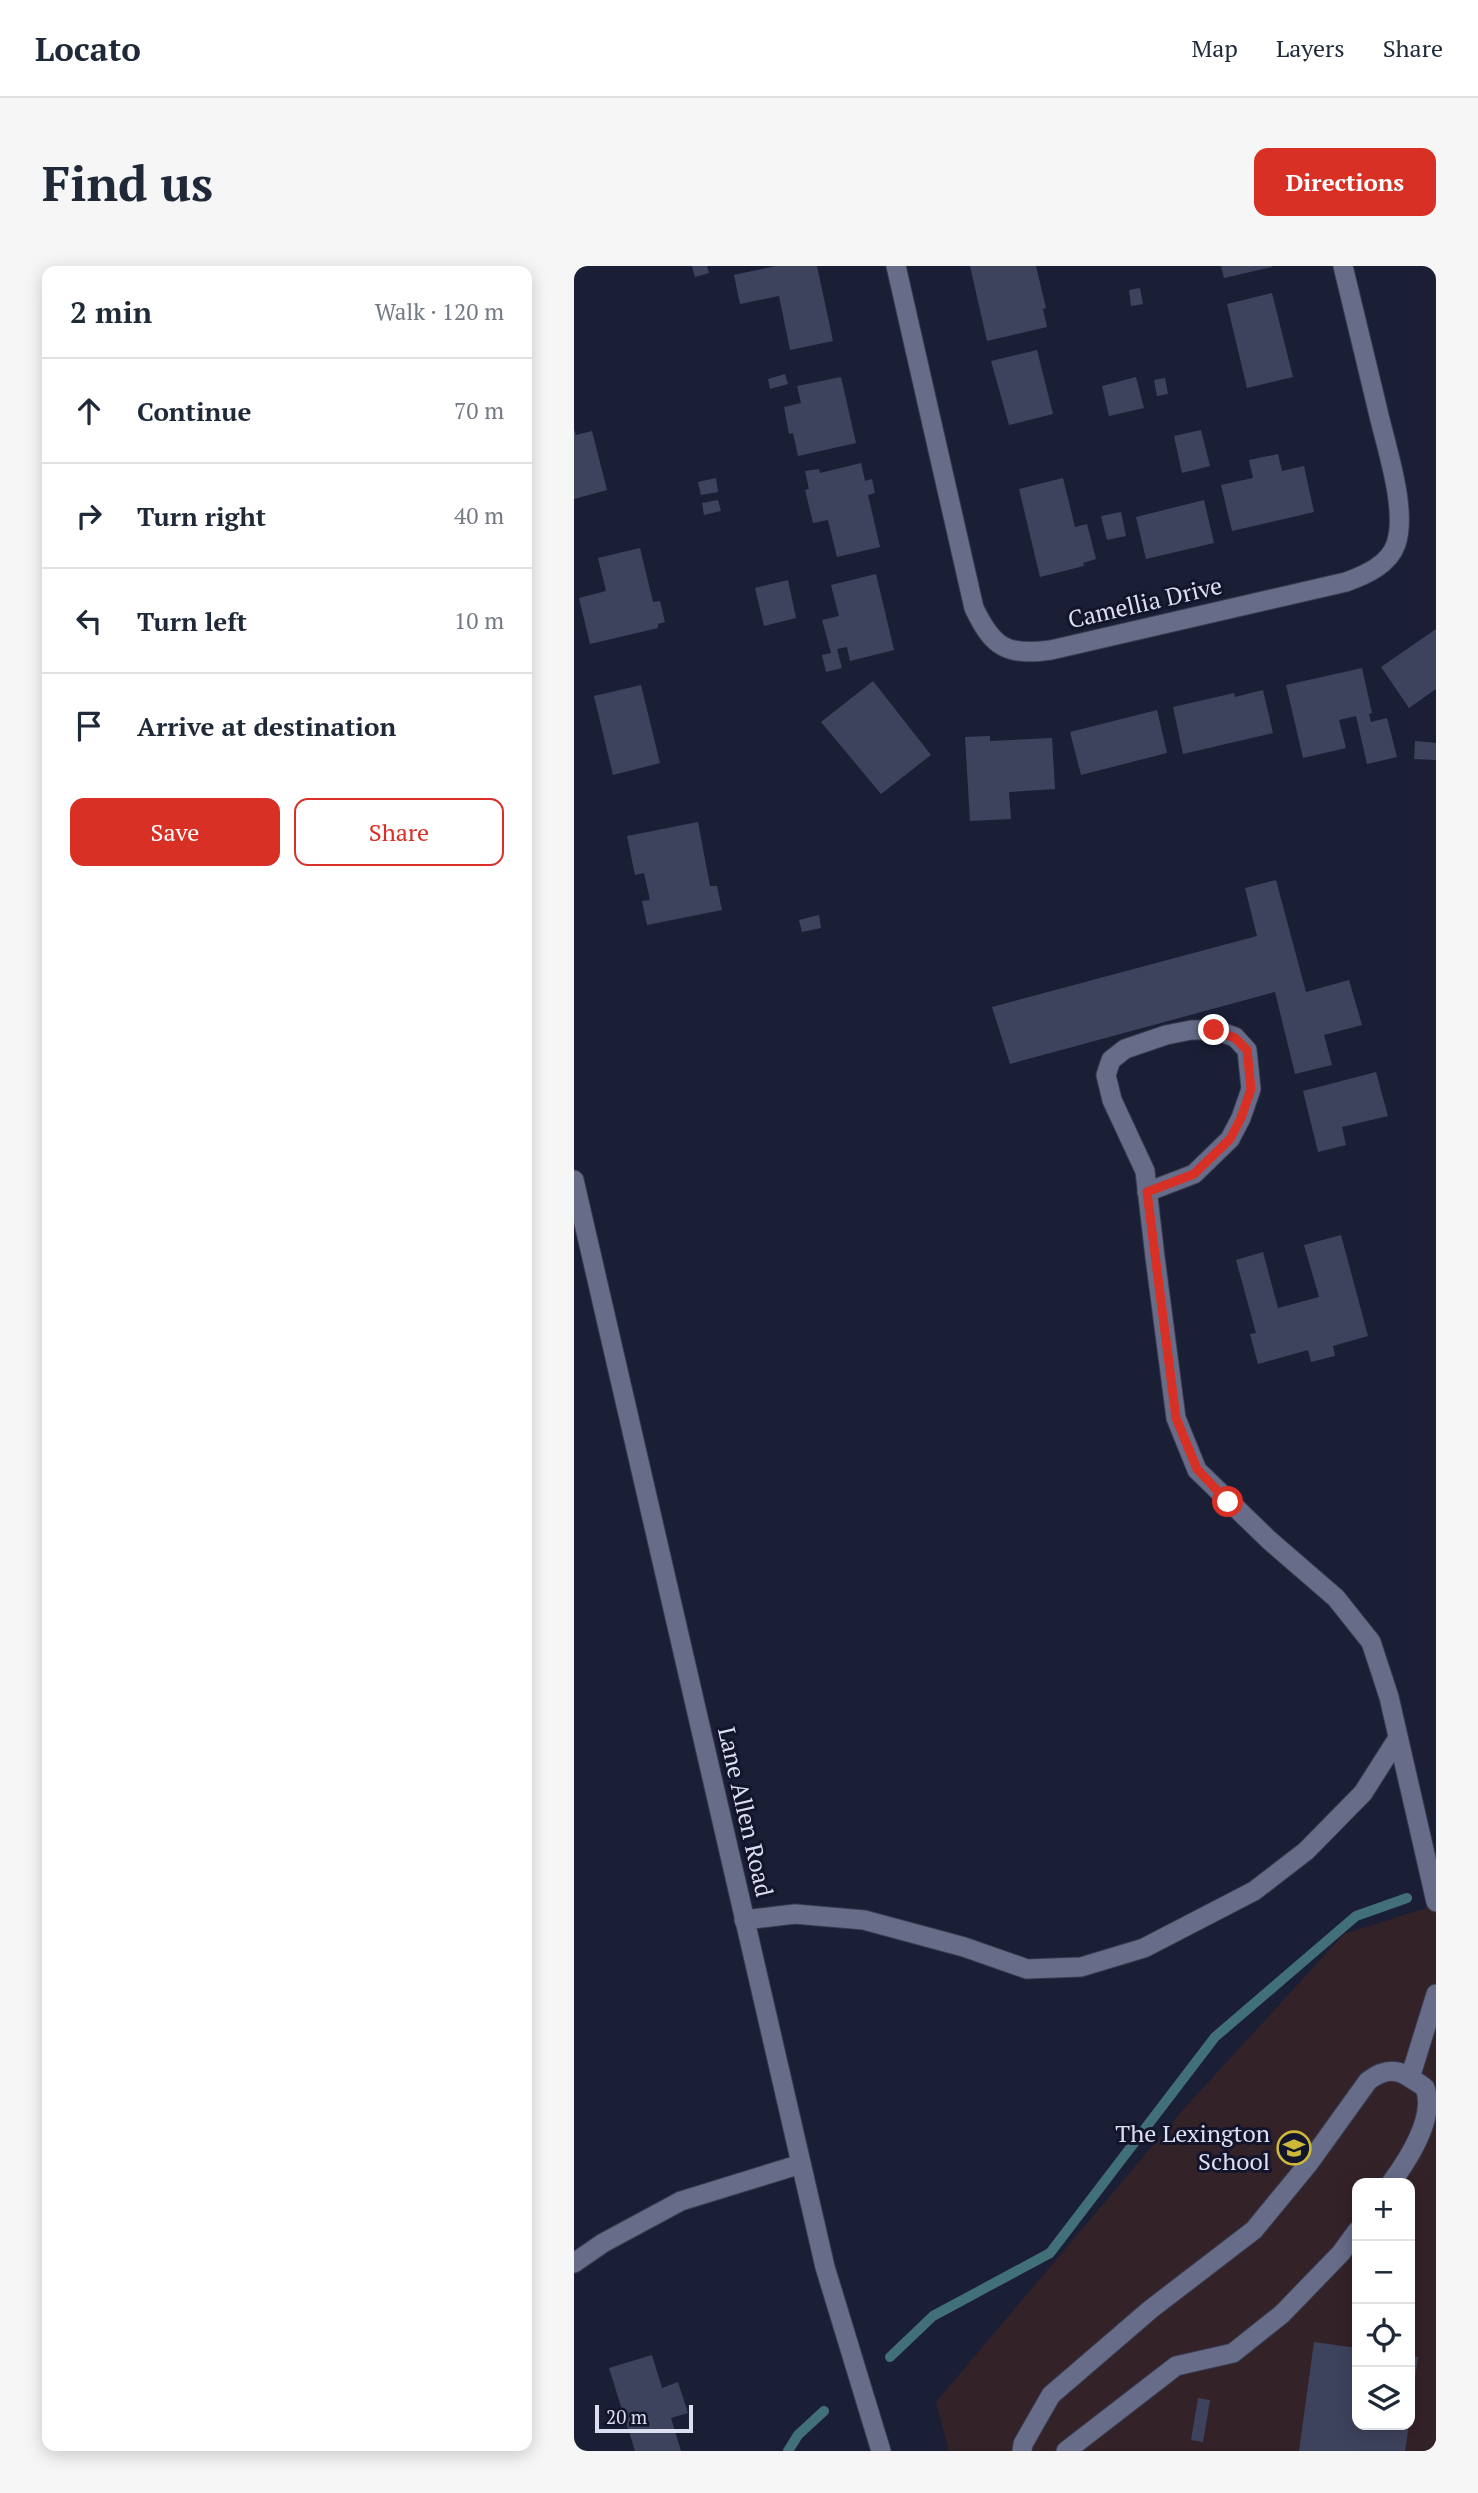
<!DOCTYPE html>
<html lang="en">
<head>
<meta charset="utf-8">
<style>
	body { margin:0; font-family:"PT Serif",serif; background:#f6f6f7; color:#1f2937 }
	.controls { position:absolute; right:21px; bottom:21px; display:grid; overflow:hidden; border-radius:14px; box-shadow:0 4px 18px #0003 }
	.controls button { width:63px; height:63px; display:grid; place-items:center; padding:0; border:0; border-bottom:2px solid #e0e1e3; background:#fff; color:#1f2937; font:35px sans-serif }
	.scale { position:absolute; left:21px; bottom:18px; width:98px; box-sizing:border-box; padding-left:7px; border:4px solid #dcdff0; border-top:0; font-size:19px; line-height:24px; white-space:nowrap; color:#dcdff0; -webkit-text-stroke:5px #12152c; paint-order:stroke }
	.stop { position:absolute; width:21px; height:21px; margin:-16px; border:5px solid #d93025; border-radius:50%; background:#fff }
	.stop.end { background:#d93025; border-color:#fff; box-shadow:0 2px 7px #0008 }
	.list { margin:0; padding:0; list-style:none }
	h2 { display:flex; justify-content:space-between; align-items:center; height:91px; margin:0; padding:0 28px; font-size:30px }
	h2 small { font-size:23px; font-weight:400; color:#747a83 }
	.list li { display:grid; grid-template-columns:46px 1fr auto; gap:21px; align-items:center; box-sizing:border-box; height:105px; padding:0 28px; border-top:2px solid #e0e1e3 }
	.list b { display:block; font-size:26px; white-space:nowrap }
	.list em { font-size:23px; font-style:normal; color:#747a83 }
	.actions { display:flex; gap:14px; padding:21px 28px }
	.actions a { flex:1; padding:16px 0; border:2px solid #d93025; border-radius:14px; text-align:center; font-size:24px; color:#d93025 }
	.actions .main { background:#d93025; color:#fff }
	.icon { flex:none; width:38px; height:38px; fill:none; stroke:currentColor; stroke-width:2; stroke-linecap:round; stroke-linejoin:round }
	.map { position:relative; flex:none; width:862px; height:2185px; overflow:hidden; border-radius:14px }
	header { display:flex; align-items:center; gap:42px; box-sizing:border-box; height:98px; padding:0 35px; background:#fff; border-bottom:2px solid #e0e1e3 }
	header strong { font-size:33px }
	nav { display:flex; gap:38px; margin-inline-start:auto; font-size:24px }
	.intro { display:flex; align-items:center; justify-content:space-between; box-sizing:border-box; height:168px; padding:0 42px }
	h1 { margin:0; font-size:49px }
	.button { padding:18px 32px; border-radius:14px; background:#d93025; color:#fff; font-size:24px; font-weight:700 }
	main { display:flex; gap:42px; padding:0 42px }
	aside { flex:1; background:#fff; border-radius:14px; box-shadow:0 4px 18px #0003 }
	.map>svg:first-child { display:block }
	.education { fill:#342229; fill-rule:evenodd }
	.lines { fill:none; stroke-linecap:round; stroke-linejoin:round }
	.stream { stroke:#427079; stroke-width:10 }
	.building { fill:#3e435d }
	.service-casing { stroke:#3a3c50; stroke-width:21 }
	.minor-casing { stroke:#3a3c50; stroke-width:21 }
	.tertiary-casing { stroke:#3a3c50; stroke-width:21 }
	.service { stroke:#676d89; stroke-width:19 }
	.minor { stroke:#676d89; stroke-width:19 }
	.tertiary { stroke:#676d89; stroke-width:19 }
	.route { stroke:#d93025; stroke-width:9 }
	.labels { text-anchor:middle; stroke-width:6; stroke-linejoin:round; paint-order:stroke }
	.street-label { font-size:24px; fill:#dcdff0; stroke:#12152c }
	.poi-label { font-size:24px; fill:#dcdff0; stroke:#12152c; text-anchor:end }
</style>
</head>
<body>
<header>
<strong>Locato</strong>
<nav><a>Map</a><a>Layers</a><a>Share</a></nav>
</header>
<div class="intro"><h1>Find us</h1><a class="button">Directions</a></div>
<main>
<aside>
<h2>2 min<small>Walk · 120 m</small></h2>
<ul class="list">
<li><svg class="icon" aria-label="ahead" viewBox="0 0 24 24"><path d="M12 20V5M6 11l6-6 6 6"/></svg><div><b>Continue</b></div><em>70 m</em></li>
<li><svg class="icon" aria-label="right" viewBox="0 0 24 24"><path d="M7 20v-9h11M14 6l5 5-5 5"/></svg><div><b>Turn right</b></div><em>40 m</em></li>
<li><svg class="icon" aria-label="left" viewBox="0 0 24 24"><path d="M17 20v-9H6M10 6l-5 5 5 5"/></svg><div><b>Turn left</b></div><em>10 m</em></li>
<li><svg class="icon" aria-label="arrive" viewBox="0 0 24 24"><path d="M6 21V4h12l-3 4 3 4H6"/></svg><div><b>Arrive at destination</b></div></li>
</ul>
<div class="actions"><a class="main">Save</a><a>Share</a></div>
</aside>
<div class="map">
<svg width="862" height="2185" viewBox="0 0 862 2185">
	<rect width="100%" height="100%" fill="#1b1f36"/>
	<!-- education -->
	<path class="education" d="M862,1639V2185H375L362,2136L607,1846L770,1668ZM783,1917H836V2159H783Z"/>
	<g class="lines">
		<!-- stream -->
		<path class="stream" d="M316,2091L359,2050L476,1987L641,1771L782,1650L833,1632
			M214,2185L224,2169L250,2145"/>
	</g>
	<!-- building -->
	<path class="building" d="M118,0H133L135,7L121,11Z
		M202,0H243L259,75L216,84L205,30L166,38L160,9Z
		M396,0H462L472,42L469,43L473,61L413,75Z
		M647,0H698V1L650,12Z
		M566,22L569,38L557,40L555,24Z
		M698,27L719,111L673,122L653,38Z
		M463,84L479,148L435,159L417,95Z
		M211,108L214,118L196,123L194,113Z
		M267,111L282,177L224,190L219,167L215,168L210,141L227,137L223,120Z
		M562,111L570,142L535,150L528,120Z
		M591,112L594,128L583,130L580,114Z
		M0,163L2,169L18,165L33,224L0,233Z
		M627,164L636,200L608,207L600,170Z
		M704,188L708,205L730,200L740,246L658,265L647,219L679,212L675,194Z
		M287,197L291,215L298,213L301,227L294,229L306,281L263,291L254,254L239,257L231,224L235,223L231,205L245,203L246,207Z
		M142,212L144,226L127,229L124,216Z
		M489,212L501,261L513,258L522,293L509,297L510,300L466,311L445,223Z
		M144,234L147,245L130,249L128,237Z
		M630,234L640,277L572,293L562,251Z
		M547,246L552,270L533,274L527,250Z
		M66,282L79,336L86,335L91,356L84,358V362L16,378L5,332L32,325L24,292Z
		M302,308L320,384L276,395L273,381L263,383L268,402L252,406L248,389L257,387L248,354L265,350L257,319Z
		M214,314L222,352L190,360L181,322Z
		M862,363V423L835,442L807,401Z
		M788,402L798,447L795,448L797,456L813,452L823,491L793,498L782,450L765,454L772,482L729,492L712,419Z
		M299,415L357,489L307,528L247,456Z
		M67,419L86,497L39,509L20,430Z
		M689,424L699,467L609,488L599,441L660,427L661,431Z
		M583,444L593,487L507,509L496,466Z
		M416,470V475L478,472L481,523L435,526L437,553L396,555L391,471Z
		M841,475L862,477V494L840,493Z
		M124,556L136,620H143L148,644L73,659L68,635L76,634L70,607L61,609L53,570Z
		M702,614L732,726L775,714L788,759L750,769L758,799L721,808L701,726L436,798L418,741L683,670L671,622Z
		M245,649L247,662L228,666L225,654Z
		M802,806L814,850L768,861L772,879L744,886L729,825Z
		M767,969L794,1070L759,1080L761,1090L737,1096L734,1084L684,1098L676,1068L682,1067L662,994L689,986L704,1042L745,1031L730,979Z
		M740,2076L783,2082V2159H835L831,2185H725Z
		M78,2089L88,2122L104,2116L114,2147L97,2152L107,2185H61L35,2102Z
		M836,2090L844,2091L837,2142H836Z
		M624,2132L636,2134L629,2176L617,2174Z"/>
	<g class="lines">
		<defs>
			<path id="service" d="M573,926L620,908L656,873L667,852L677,823L673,784L661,771L641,764H617L592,769L551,783L537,794L532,809L538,834L571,905L581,991L602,1152L623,1204L695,1274L762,1332L797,1376L815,1431L862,1636
				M170,1654L221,1648L290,1654L390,1681L453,1703L507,1701L570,1682L680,1625L732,1585L789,1527L824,1472
				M836,1812L862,1728
				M448,2185L449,2178L477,2129L577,2043L680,1964L735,1897L794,1815C806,1806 819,1801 833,1810C839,1814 847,1818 851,1822C862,1851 834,1894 817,1917
				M492,2185L602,2100L659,2087L708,2048L767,1987L783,1965"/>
			<path id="minor" d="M322,0L400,342C419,382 433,390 477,384L772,316C791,309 815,299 822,278C834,243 811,178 803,141C792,94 780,47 769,0
				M0,1997L29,1977L107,1935L227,1898"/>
			<path id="tertiary" d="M0,914L251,2001L307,2185"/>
		</defs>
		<!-- service casing -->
		<use href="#service" class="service-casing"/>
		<!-- minor casing -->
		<use href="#minor" class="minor-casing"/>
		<!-- tertiary casing -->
		<use href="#tertiary" class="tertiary-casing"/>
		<!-- service -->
		<use href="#service" class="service"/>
		<!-- minor -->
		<use href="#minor" class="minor"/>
		<!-- tertiary -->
		<use href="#tertiary" class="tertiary"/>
	</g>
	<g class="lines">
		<!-- route -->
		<path class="route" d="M640,764L661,772L673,784L677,823L667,852L656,873L620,908L573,926L602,1152L623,1203L654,1236"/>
	</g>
	<!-- icons -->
	<defs>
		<symbol id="school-ring" viewBox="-11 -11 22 22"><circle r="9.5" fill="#12152c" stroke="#ccb939" stroke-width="1.5"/><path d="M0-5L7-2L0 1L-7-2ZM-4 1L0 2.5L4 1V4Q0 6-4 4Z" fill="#ccb939"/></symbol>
	</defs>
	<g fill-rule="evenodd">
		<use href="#school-ring" x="701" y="1863" width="38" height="38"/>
	</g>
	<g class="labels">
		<!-- street labels -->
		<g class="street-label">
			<text transform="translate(571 337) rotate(-13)" y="8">Camellia Drive</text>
			<text transform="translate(171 1546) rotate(77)" y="8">Lane Allen Road</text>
		</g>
		<!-- poi labels -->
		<g class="poi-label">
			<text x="696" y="1876">The Lexington<tspan x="696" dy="28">School</tspan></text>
		</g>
	</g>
</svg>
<div class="controls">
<button>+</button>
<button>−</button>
<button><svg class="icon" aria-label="locate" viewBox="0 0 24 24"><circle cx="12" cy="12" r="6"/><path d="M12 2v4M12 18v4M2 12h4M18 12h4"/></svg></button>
<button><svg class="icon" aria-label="layers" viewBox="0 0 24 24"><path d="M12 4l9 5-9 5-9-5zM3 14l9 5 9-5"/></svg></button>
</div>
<div class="scale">20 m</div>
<div class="stop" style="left:654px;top:1236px"></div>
<div class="stop end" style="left:640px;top:764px"></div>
</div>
</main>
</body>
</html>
